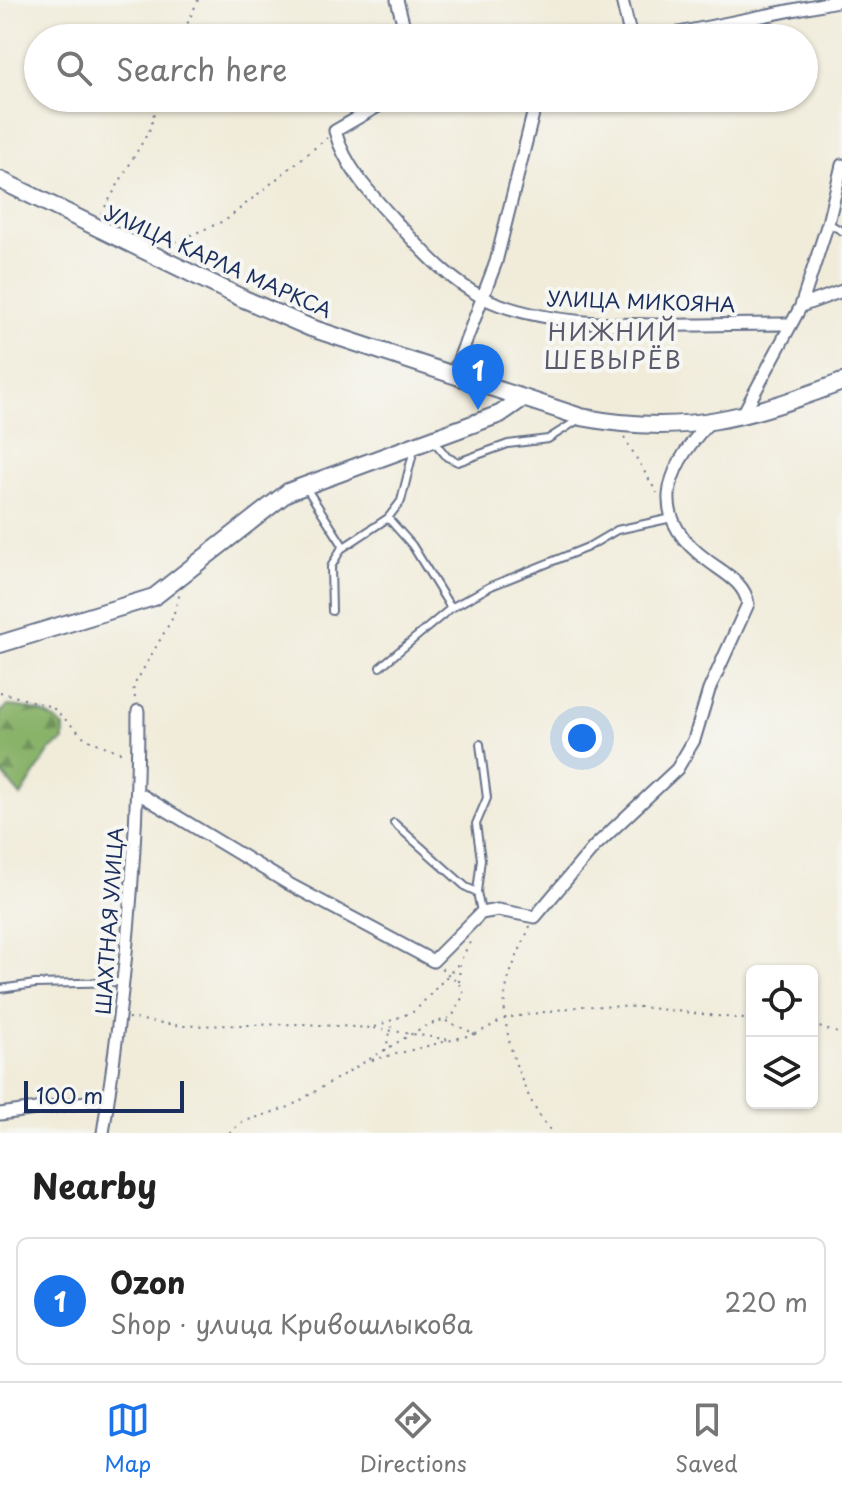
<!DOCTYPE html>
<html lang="en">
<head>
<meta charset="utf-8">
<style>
	body { margin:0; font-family:"Playpen Sans",sans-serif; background:#f6f6f6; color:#222 }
	.controls { position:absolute; right:24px; bottom:24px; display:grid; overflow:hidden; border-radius:12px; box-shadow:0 2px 6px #0004 }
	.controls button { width:72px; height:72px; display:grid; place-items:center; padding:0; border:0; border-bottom:2px solid #e0e0e0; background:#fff; color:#222; font:40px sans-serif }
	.scale { position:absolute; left:24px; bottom:20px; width:160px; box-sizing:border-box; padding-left:8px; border:4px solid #1b2f5e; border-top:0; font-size:22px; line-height:28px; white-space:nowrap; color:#1b2f5e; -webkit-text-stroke:6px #f6f6f2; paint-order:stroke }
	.you { position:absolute; left:582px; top:738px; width:28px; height:28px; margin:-20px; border:6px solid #fff; border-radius:50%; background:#1a73e8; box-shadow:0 0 0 12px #1a73e833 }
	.badge { display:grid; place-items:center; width:52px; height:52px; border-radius:50%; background:#1a73e8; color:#fff; font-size:26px; font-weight:700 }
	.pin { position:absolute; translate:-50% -66px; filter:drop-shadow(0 2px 4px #0008) }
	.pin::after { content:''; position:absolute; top:42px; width:28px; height:24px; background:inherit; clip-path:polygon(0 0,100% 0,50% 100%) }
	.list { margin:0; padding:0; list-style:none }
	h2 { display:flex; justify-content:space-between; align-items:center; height:104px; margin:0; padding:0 32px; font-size:34px }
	h2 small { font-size:26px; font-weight:400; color:#767676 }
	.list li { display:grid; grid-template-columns:52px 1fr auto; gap:24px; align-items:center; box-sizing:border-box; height:128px; margin:0 16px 16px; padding:0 16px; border:2px solid #e0e0e0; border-radius:12px }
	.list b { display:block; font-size:30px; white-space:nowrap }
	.list p { margin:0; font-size:26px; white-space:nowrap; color:#767676 }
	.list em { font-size:26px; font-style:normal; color:#767676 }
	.icon { flex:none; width:44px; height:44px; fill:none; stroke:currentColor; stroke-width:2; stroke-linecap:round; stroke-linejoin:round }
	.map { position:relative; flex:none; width:842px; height:1133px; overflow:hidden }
	.search { position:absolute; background:#fff; box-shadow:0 2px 6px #0004; left:24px; right:24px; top:24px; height:88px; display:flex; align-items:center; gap:20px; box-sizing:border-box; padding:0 28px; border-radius:44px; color:#767676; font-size:30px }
	.sheet { height:248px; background:#fff }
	nav { display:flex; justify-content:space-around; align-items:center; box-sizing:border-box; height:112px; border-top:2px solid #e0e0e0; background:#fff; font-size:22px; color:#767676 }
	nav a { display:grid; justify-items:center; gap:4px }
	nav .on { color:#1a73e8 }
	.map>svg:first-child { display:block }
	.forest { fill:url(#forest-firs); stroke:#527164; stroke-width:2 }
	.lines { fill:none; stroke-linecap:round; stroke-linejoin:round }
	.lane-casing { stroke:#667189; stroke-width:10 }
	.street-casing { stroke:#667189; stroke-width:15 }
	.secondary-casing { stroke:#667189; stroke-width:20 }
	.path { stroke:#667189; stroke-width:2; stroke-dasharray:2 6; stroke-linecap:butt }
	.lane { stroke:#fff; stroke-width:6 }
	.street { stroke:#fff; stroke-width:11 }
	.secondary { stroke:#fff; stroke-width:16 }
	.labels { text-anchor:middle; stroke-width:8; stroke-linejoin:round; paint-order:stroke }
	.street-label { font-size:20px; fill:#1b2f5e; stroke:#f6f6f2 }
	.quarter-label { font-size:24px; letter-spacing:2px; fill:#5b596c; stroke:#f6f6f2 }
</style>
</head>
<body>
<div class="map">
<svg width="842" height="1133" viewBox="0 0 842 1133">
	<defs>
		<pattern id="forest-firs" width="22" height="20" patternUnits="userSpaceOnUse" patternTransform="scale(2)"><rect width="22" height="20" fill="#8ab36b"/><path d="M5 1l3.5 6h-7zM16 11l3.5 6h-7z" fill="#70925b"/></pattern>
	</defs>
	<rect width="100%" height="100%" fill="#f6f6f2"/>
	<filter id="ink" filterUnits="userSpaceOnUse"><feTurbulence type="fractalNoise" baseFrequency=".0125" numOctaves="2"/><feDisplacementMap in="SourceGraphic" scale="16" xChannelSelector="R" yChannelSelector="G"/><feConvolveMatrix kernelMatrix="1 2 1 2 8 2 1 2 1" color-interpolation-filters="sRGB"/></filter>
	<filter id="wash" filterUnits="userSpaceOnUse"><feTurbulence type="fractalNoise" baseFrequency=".006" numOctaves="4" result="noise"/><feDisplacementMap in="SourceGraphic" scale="32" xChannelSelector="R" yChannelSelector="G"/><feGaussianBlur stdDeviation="1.8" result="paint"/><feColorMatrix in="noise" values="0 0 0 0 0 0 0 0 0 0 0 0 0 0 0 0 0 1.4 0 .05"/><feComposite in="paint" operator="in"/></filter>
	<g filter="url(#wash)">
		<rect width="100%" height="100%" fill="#f1ecda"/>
		<!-- forest -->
		<path class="forest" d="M8,706C28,707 50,713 64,728V741L50,750L21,796L0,771V713Z"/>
	</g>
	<g filter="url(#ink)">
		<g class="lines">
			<defs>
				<path id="lane" d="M828,223L842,231
					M433,440L447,457L458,462L508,444L548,439L578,420
					M305,486L344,547
					M388,518L412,545L451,608
					M332,611L331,567L341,549L388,518L401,501L414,449
					M380,667L451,608L491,586L588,547L617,530L672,518
					M480,744L487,798L476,824L481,859L477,892L481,912
					M394,823L466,887L477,892
					M0,989L35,984L123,982"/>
				<path id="street" d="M397,0L407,38
					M622,0L631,38
					M654,38L842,0
					M392,98L335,131C345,168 374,198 400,226C424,252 449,280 482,297C558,336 702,323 789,324
					M801,306L842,291
					M453,375L496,262L537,98
					M743,414L801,306L828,223L842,165
					M138,793L289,884L433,961L481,913L498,910L535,917L594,847L677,769L694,740L709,690L748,604C745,582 722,572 707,560C649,518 664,471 707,425
					M0,1114L108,1099
					M103,1133C125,993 138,852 138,711"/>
				<path id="secondary" d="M0,180L244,299L311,328L581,417C683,437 747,418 842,382
					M0,644L154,597L288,492L500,414L523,398"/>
			</defs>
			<!-- lane casing -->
			<use href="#lane" class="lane-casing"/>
			<!-- street casing -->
			<use href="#street" class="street-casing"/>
			<!-- secondary casing -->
			<use href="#secondary" class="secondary-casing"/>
			<!-- path -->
			<path class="path" d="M181,38L198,0
				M101,214L150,129L158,98
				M168,245L226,220L327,138
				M624,437L657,493
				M0,692L52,707L86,739L125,754
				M135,698L133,687L172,619L180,593
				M530,926C521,949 508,971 505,996C501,1035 526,1105 553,1133
				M459,982L460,962L471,940
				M128,1018L182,1026L303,1024L372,1028L415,1011L460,962
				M446,1021L476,1034L506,1018L583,1006L642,1007L752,1020
				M812,1025L842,1034
				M374,1028L450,1040
				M385,1051L393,1022
				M372,1060L475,1034
				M229,1133L242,1122L289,1107L425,1026L452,1017L464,994L459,984L440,967"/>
			<!-- lane -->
			<use href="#lane" class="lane"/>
			<!-- street -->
			<use href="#street" class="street"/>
			<!-- secondary -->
			<use href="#secondary" class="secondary"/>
		</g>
	</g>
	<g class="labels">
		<!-- street labels -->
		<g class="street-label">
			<text transform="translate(218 262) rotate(24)" y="7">УЛИЦА КАРЛА МАРКСА</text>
			<text transform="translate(641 302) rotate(2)" y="7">УЛИЦА МИКОЯНА</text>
			<text transform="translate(110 921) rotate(-86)" y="7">ШАХТНАЯ УЛИЦА</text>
		</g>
		<!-- quarter labels -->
		<g class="quarter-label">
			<text x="613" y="341">НИЖНИЙ<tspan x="613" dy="28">ШЕВЫРЁВ</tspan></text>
		</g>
	</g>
</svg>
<div class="controls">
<button><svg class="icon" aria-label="locate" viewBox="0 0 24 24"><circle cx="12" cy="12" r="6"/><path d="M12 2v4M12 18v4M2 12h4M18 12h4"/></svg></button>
<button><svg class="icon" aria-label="layers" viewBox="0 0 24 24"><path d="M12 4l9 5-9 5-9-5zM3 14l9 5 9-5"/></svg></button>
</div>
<div class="scale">100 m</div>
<div class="you"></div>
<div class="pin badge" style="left:478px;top:410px">1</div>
<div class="search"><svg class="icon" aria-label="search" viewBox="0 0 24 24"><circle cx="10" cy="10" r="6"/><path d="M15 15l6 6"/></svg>Search here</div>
</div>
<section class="sheet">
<h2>Nearby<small></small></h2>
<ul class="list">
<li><span class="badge">1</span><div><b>Ozon</b><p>Shop · улица Кривошлыкова</p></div><em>220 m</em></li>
</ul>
</section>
<nav>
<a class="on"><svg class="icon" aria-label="map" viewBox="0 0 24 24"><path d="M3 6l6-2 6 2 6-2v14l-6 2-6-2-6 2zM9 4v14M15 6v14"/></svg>Map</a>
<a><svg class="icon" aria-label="directions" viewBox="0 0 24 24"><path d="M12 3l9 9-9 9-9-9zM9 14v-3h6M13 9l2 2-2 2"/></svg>Directions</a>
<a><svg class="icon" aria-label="saved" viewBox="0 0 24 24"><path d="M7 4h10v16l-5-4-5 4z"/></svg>Saved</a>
</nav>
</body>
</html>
